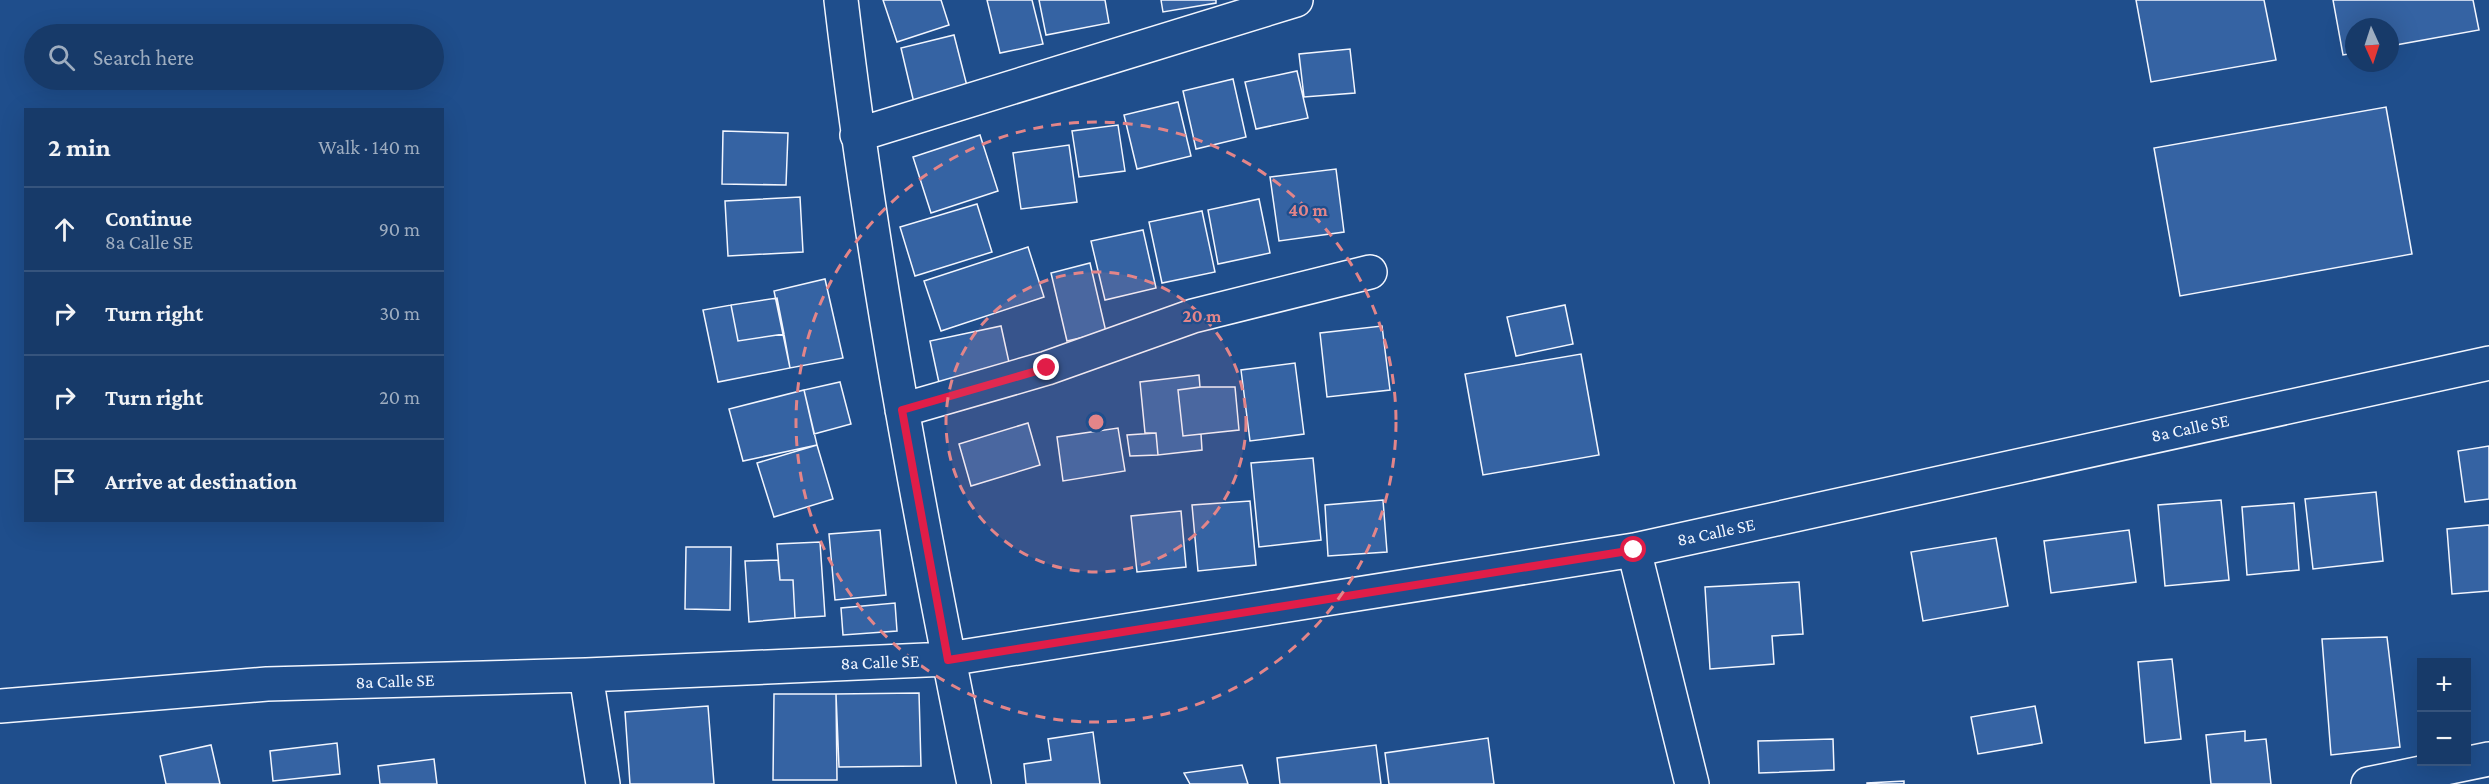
<!DOCTYPE html>
<html lang="en">
<head>
<meta charset="utf-8">
<style>
	body { margin:0; font-family:"Crimson Pro",serif; background:#20416f; color:#f1f3f6 }
	.controls { position:absolute; right:18px; bottom:18px; display:grid; overflow:hidden; border-radius:0px; box-shadow:0 6px 24px #0002 }
	.controls button { width:54px; height:54px; display:grid; place-items:center; padding:0; border:0; border-bottom:2px solid #36547d; background:#173a69; color:#f1f3f6; font:30px sans-serif }
	.compass { position:absolute; left:2345px; top:18px; width:54px; height:54px; border-radius:50%; background:#173a69; box-shadow:0 6px 24px #0002; rotate:177deg }
	.stop { position:absolute; width:18px; height:18px; margin:-14px; border:4px solid #e11d48; border-radius:50%; background:#fff }
	.stop.end { background:#e11d48; border-color:#fff; box-shadow:0 2px 6px #0008 }
	.list { margin:0; padding:0; list-style:none }
	h2 { display:flex; justify-content:space-between; align-items:center; height:78px; margin:0; padding:0 24px; font-size:26px }
	h2 small { font-size:20px; font-weight:400; color:#9eadc0 }
	.list li { display:grid; grid-template-columns:39px 1fr auto; gap:18px; align-items:center; box-sizing:border-box; height:84px; padding:0 24px; border-top:2px solid #36547d }
	.list b { display:block; font-size:22px; white-space:nowrap }
	.list p { margin:0; font-size:20px; white-space:nowrap; color:#9eadc0 }
	.list em { font-size:20px; font-style:normal; color:#9eadc0 }
	.icon { flex:none; width:33px; height:33px; fill:none; stroke:currentColor; stroke-width:2; stroke-linecap:round; stroke-linejoin:round }
	.map { position:relative; flex:none; width:2489px; height:784px; overflow:hidden }
	.search { position:absolute; background:#173a69; box-shadow:0 6px 24px #0002; left:24px; top:24px; width:420px; height:66px; display:flex; align-items:center; gap:15px; box-sizing:border-box; padding:0 21px; border-radius:33px; color:#9eadc0; font-size:22px }
	.panel { position:absolute; background:#173a69; box-shadow:0 6px 24px #0002; left:24px; top:108px; width:420px; height:414px; border-radius:0px }
	.map>svg:first-child { display:block }
	.building { fill:#3563a3; stroke:#f2f6ff; stroke-width:1.5 }
	.lines { fill:none; stroke-linecap:round; stroke-linejoin:round }
	.minor-casing { stroke:#f2f6ff; stroke-width:36 }
	.minor { stroke:#1f4e8c; stroke-width:33 }
	.route { stroke:#e11d48; stroke-width:8 }
	.ring { fill:none; stroke:#e38589; stroke-width:3; stroke-dasharray:10 8 }
	.labels { text-anchor:middle; stroke-width:4.5; stroke-linejoin:round; paint-order:stroke }
	.street-label { font-size:18px; fill:#f2f6ff; stroke:#1f4e8c }
	.centre { fill:#e38589; stroke:#1f4e8c; stroke-width:3 }
	.ring-label { font-size:18px; text-anchor:middle; font-weight:bold; fill:#e38589; stroke:#1f4e8c; stroke-width:4.5; stroke-linejoin:round; paint-order:stroke }
</style>
</head>
<body>
<div class="map">
<svg width="2489" height="784" viewBox="0 0 2489 784">
	<rect width="100%" height="100%" fill="#1f4e8c"/>
	<!-- building -->
	<path class="building" d="M883,0H941L949,25L897,42Z
		M987,0H1032L1043,44L1000,53Z
		M1039,0H1105L1109,23L1046,35Z
		M1161,0H1216V3L1163,12Z
		M2136,0H2264L2276,60L2151,82Z
		M2333,0H2473L2479,30L2390,46V27H2354V53L2343,55Z
		M954,35L968,90L914,103L901,48Z
		M1350,49L1355,93L1304,97L1299,54Z
		M1297,71L1308,118L1256,129L1245,82Z
		M1233,79L1246,137L1196,149L1183,91Z
		M1178,102L1191,156L1137,169L1124,115Z
		M2386,107L2412,254L2180,296L2154,148Z
		M1118,125L1125,171L1079,177L1072,131Z
		M723,131L788,133L786,185L722,184Z
		M980,135L998,191L931,213L913,157Z
		M1069,145L1077,202L1021,209L1013,153Z
		M1336,169L1344,232L1279,241L1270,177Z
		M800,197L803,252L728,256L725,201Z
		M1259,199L1270,253L1218,264L1208,210Z
		M977,204L992,252L915,276L900,227Z
		M1202,211L1215,272L1162,283L1149,222Z
		M1143,230L1156,288L1105,300L1091,241Z
		M1028,247L1044,297L941,331L924,281Z
		M1090,263L1106,332L1067,341L1051,273Z
		M825,279L843,358L790,368L774,291Z
		M777,298L784,334L738,341L731,305Z
		M731,305L738,341L784,334L790,368L718,382L703,310Z
		M1565,305L1573,344L1516,356L1507,317Z
		M1001,326L1012,376L941,392L930,341Z
		M1382,326L1390,390L1327,397L1320,333Z
		M1581,354L1599,455L1483,475L1465,374Z
		M1295,363L1304,434L1250,441L1241,370Z
		M1199,375L1200,387L1178,390L1183,436L1201,434L1202,450L1158,455L1156,433H1145L1140,382Z
		M840,382L851,424L814,434L804,390Z
		M1200,387H1235L1239,430L1183,436L1178,390Z
		M804,390L817,445L743,461L729,409Z
		M1028,423L1040,465L971,486L959,444Z
		M1118,428L1125,471L1063,481L1057,437Z
		M1156,433L1158,455L1130,456L1127,435Z
		M817,445L833,499L774,517L757,463Z
		M2489,446V499L2465,502L2458,451Z
		M1313,458L1321,540L1259,547L1251,463Z
		M2376,492L2383,561L2313,569L2305,499Z
		M1383,500L1387,552L1328,556L1325,505Z
		M2221,500L2229,580L2165,586L2158,505Z
		M1250,501L1256,565L1198,571L1192,505Z
		M2294,503L2299,570L2247,575L2242,507Z
		M1181,511L1186,567L1137,572L1131,516Z
		M2489,525V591L2452,594L2447,529Z
		M880,530L886,595L835,600L829,534Z
		M2129,530L2136,582L2051,593L2044,541Z
		M1996,538L2008,606L1923,621L1911,552Z
		M820,542L825,616L795,618L793,580H780L777,544Z
		M686,547H731L730,610L685,609Z
		M778,560L780,580H793L795,618L749,622L745,561Z
		M1799,582L1803,634L1772,636L1774,664L1710,669L1705,587Z
		M895,603L897,631L843,635L841,608Z
		M2387,637L2400,747L2331,755L2322,639Z
		M2172,659L2181,739L2145,743L2138,662Z
		M919,693L921,766L839,767L836,694Z
		M774,694H836L837,780H773Z
		M708,706L714,784H630L625,712Z
		M2035,706L2042,743L1978,754L1971,717Z
		M2245,731V741L2266,739L2271,784H2211L2206,735Z
		M1093,732L1100,784H1026L1024,764L1051,760L1048,739Z
		M1488,738L1494,784H1389L1385,753Z
		M1833,739L1834,770L1759,773L1758,741Z
		M337,743L340,774L273,781L270,751Z
		M211,745L220,784H166L160,756Z
		M1376,745L1381,784H1280L1277,758Z
		M434,759L437,784H380L378,766Z
		M1242,765L1248,784H1190L1184,773Z
		M1904,781V784H1867V783Z"/>
	<g class="lines">
		<defs>
			<path id="minor" d="M841,0C872,263 921,524 974,784
				M857,135L1296,0
				M902,410L1047,368L1193,316L1370,272
				M1634,550L1692,784
				M586,675L603,784
				M0,706L267,684L586,675L948,659L1634,550L2489,363
				M2368,784L2489,759"/>
		</defs>
		<!-- minor casing -->
		<use href="#minor" class="minor-casing"/>
		<!-- minor -->
		<use href="#minor" class="minor"/>
	</g>
	<g class="lines">
		<!-- route -->
		<path class="route" d="M1047,368L902,410L948,660L1634,550"/>
	</g>
	<!-- distance rings -->
	<circle cx="1096" cy="422" r="150" fill="#e38589" fill-opacity=".12"/>
	<g class="ring">
		<circle cx="1096" cy="422" r="150"/>
		<circle cx="1096" cy="422" r="300"/>
	</g>
	<g class="labels">
		<!-- street labels -->
		<g class="street-label">
			<text transform="translate(2190 428) rotate(-12)" y="6">8a Calle SE</text>
			<text transform="translate(1716 532) rotate(-12)" y="6">8a Calle SE</text>
			<text transform="translate(880 662) rotate(-2)" y="6">8a Calle SE</text>
			<text transform="translate(395 681) rotate(-2)" y="6">8a Calle SE</text>
		</g>
	</g>
	<circle cx="1096" cy="422" r="9" class="centre"/>
	<g class="ring-label">
		<text x="1308" y="216">40 m</text>
		<text x="1202" y="322">20 m</text>
	</g>
</svg>
<div class="controls">
<button>+</button>
<button>−</button>
</div>
<svg class="compass" viewBox="-18 -18 36 36"><path d="M0-13l5 13h-10z" fill="#e53935"/><path d="M0 13l5-13h-10z" fill="#9eadc0"/></svg>
<div class="stop" style="left:1634px;top:550px"></div>
<div class="stop end" style="left:1047px;top:368px"></div>
<div class="search"><svg class="icon" aria-label="search" viewBox="0 0 24 24"><circle cx="10" cy="10" r="6"/><path d="M15 15l6 6"/></svg>Search here</div>
<section class="panel">
<h2>2 min<small>Walk · 140 m</small></h2>
<ul class="list">
<li><svg class="icon" aria-label="ahead" viewBox="0 0 24 24"><path d="M12 20V5M6 11l6-6 6 6"/></svg><div><b>Continue</b><p>8a Calle SE</p></div><em>90 m</em></li>
<li><svg class="icon" aria-label="right" viewBox="0 0 24 24"><path d="M7 20v-9h11M14 6l5 5-5 5"/></svg><div><b>Turn right</b></div><em>30 m</em></li>
<li><svg class="icon" aria-label="right" viewBox="0 0 24 24"><path d="M7 20v-9h11M14 6l5 5-5 5"/></svg><div><b>Turn right</b></div><em>20 m</em></li>
<li><svg class="icon" aria-label="arrive" viewBox="0 0 24 24"><path d="M6 21V4h12l-3 4 3 4H6"/></svg><div><b>Arrive at destination</b></div></li>
</ul>
</section>
</div>
</body>
</html>
